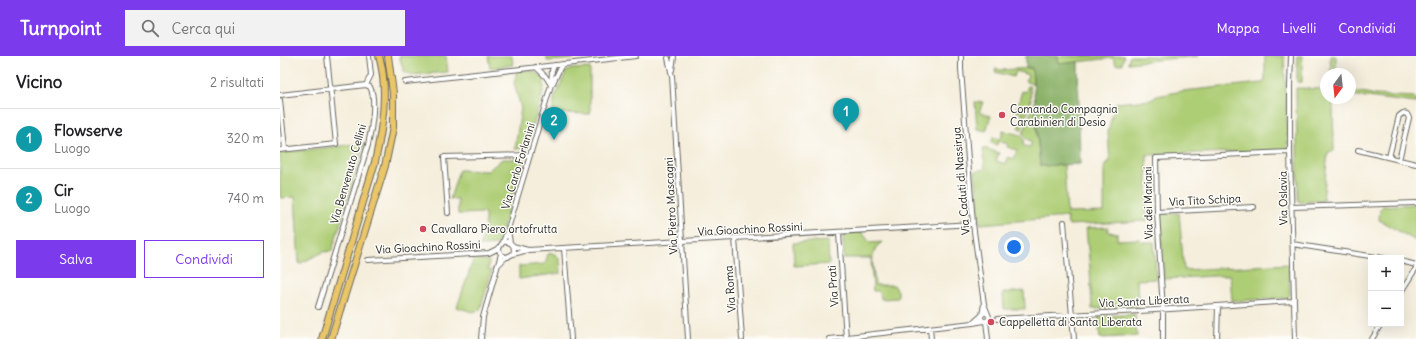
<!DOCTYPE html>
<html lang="it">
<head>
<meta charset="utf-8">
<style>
	body { margin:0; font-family:Delius,sans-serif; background:#f2f2f2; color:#202124 }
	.controls { position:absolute; right:12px; bottom:12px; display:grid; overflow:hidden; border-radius:0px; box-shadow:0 4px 16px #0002 }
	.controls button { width:36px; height:36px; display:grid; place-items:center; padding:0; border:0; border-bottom:1px solid #e0e0e0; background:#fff; color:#202124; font:20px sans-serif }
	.compass { position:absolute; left:1040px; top:12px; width:36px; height:36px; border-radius:50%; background:#fff; box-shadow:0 4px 16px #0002; rotate:195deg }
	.you { position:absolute; left:734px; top:191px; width:14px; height:14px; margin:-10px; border:3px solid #fff; border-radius:50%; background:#1a73e8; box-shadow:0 0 0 6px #1a73e833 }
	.badge { display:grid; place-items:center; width:26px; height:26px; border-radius:50%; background:#7c3aed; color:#fff; font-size:13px; font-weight:700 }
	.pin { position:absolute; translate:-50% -33px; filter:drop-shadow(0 1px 2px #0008) }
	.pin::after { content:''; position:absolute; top:21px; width:14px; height:12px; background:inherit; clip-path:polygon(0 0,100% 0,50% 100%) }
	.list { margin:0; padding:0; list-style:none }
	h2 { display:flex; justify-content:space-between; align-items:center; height:52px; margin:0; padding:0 16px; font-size:17px }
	h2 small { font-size:13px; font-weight:400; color:#757577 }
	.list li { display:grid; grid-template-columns:26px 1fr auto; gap:12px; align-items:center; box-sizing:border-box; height:60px; padding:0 16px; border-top:1px solid #e0e0e0 }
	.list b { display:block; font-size:15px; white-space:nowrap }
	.list p { margin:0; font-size:13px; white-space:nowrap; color:#757577 }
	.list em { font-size:13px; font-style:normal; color:#757577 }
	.actions { display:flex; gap:8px; padding:12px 16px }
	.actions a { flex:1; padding:9px 0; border:1px solid #7c3aed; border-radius:0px; text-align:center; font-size:14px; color:#7c3aed }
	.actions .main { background:#7c3aed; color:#fff }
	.icon { flex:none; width:22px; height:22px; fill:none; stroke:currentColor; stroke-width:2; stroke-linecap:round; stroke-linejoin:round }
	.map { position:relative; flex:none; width:1136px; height:283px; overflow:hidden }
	header { display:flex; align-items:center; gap:24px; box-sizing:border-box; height:56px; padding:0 20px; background:#7c3aed; color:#fff }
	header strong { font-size:19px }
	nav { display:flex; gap:22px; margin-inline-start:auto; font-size:14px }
	.search { width:280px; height:36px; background:#f2f2f2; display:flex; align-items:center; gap:10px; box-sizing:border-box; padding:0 14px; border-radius:0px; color:#757577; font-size:15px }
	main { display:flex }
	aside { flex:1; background:#fff }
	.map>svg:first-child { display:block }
	.green { fill:#aece76; stroke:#657549 }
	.forest { fill:#8ab167; stroke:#536642 }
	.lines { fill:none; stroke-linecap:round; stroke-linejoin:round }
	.minor-casing { stroke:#68665f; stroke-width:6 }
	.highway-casing { stroke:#68665f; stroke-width:8 }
	.minor { stroke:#fff; stroke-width:4 }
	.highway { stroke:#eac669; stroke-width:6 }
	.poi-dot { fill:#d1495b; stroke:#fdfcf7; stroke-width:1.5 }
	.labels { text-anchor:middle; stroke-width:3; stroke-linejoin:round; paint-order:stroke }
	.poi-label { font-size:11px; fill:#1c1c1c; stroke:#fdfcf7; text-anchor:start }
	.street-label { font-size:11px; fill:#1c1c1c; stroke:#fdfcf7 }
</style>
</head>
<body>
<header>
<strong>Turnpoint</strong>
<div class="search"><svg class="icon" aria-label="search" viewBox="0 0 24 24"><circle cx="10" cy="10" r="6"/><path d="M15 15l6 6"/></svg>Cerca qui</div>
<nav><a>Mappa</a><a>Livelli</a><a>Condividi</a></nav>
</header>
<main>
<aside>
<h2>Vicino<small>2 risultati</small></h2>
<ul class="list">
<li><span class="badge" style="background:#0f9aa8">1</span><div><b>Flowserve</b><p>Luogo</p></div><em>320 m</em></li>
<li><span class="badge" style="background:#0f9aa8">2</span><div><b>Cir</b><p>Luogo</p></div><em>740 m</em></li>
</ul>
<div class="actions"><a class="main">Salva</a><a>Condividi</a></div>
</aside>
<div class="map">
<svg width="1136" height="283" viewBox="0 0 1136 283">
	<rect width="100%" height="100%" fill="#fdfcf7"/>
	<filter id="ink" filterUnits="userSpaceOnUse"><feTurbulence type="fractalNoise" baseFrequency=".025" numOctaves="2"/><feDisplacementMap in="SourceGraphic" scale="8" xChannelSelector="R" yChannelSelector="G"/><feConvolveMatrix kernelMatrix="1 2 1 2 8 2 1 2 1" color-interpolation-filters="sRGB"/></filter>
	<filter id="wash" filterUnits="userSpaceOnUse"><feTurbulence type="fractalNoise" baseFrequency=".012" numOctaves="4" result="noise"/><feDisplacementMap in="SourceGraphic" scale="16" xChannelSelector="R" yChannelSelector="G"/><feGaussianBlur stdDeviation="0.9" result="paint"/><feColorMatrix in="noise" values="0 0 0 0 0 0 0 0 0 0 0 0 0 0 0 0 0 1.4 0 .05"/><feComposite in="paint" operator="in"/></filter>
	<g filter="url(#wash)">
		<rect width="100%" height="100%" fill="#f5eedc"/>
		<!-- green -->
		<path class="green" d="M119,0H166L168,16L133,19L127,17L124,15Z
			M208,0H232L233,9L210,12Z
			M267,0H293V3L267,5Z
			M778,0H844L842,8L836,9L833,2L779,8Z
			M850,0H919L848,7Z
			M985,0H1004L1008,94L867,99V165L788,169L787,161L700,168L695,115L705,113L703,92L719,97L716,105L726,108L728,101L734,103L737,94L727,91L728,88L718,85L717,89L711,87L713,81L718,83L721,81L723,75L741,79L744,84L743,87L744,90L750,91L751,89V85L746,83L743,78L754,48L760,110L784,109L787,157L824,156V113L826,107L830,106L828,76L835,47L871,44L877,40L902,35L982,27L985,25Z
			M1017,0H1022V26H1017Z
			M1050,0H1056V18H1051Z
			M310,12V58L273,57L274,43L286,16L291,13Z
			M716,12L720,14L752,12L753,29L746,25L748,19L736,15L734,21L715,16Z
			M245,14L256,16L264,23V32L247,92L235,93L241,52L234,27L237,15Z
			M748,29L750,31L751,46L741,75L738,71L743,63L741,62L743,57L736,55L742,35L746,36Z
			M1016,32L1046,33V42H1055V46H1053L1054,95L1048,96L1043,145L1020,146L1018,145Z
			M1070,35L1087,37L1095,39L1134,41L1136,43V47L1070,39Z
			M695,46H703L699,56L711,60L706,75L697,73Z
			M85,87L52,195L43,196L19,208L15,141L0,142V97Z
			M222,103H243L218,189L200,190L205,172V157L178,158V143H170L179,114L208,115Z
			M1135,148L1136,149V185L1099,164L1100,153L1103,150Z
			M899,157L904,214L1009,208L1010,239L1007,242L952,245L950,219L884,223L880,158Z
			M828,171V176L837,177V184L859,183L862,186H874L876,223L857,224L858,251L812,253L810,213L806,172Z
			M582,176L590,187L603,186C587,193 594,215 595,229H614L618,235V242L601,243V240L598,235H593L591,202H564L563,181L568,177Z
			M548,185L549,208L514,210L513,187Z
			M272,197C282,200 280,209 281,217L239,223V210L265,208L268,198Z
			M194,202L209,205L208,214L212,215L200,254L192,256L177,251Z
			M744,235L745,253H724L723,237Z
			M855,258L857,280L820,282L818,261Z"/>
		<!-- forest -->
		<path class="forest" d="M746,0H778L779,8L798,6L800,108L760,110L752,12H746Z"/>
	</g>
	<g filter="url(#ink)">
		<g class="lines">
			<defs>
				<path id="minor" d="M681,0V13L693,168L704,248
					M1011,0L1010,30V96L1015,283
					M388,2L392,20L408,283
					M256,11L266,21L271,29
					M392,14L394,1
					M125,26L356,0
					M273,27L282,8
					M86,29L91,19L89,0
					M0,39L86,29L90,31C97,43 91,76 88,89L38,251
					M0,44L5,93
					M0,94L56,88L47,0
					M1078,94L1136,108
					M1109,101L1119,60L1123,57L1127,58L1129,62L1119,104
					M1012,151L1136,147
					M877,156L974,151
					M168,157L164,101L250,99
					M784,166L794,283
					M228,174L230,187
					M559,177L566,283
					M455,182L462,283
					M223,186C229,185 234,188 234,194L233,198
					M1012,188L1103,202
					M233,190L248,194L693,168
					M284,192L291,283
					M228,201C223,201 219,198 219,192L223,186L228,173L271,29L272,14L275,9
					M88,204L209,197L219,192
					M1121,205L1136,209
					M217,210L225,202L233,198L248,194
					M1121,236L1136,212
					M701 261a4 4 0 1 1 8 0a4 4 0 1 1-8 0Z
					M702,259L704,248L708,258
					M701,260L693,267L704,265
					M717,263L860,255L1013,245
					M706,265L708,283
					M650,272L651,283
					M201,283L203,261L221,198
					M549,283L693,267
					M883,283V254L877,156L876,102L1010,96
					M937,283L938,250
					M1092,283L1101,268"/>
				<path id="highway" d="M42,283L95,106C102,74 109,33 99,0
					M51,283L105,110L113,72V37L108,0"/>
			</defs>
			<!-- minor casing -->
			<use href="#minor" class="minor-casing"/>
			<!-- highway casing -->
			<use href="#highway" class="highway-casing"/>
			<!-- minor -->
			<use href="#minor" class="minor"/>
			<!-- highway -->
			<use href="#highway" class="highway"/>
		</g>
	</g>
	<!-- markers -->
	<g class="poi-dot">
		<circle cx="722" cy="59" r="4"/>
		<circle cx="143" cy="173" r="4"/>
		<circle cx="711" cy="266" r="4"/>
	</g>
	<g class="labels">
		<!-- poi labels -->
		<g class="poi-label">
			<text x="730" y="57">Comando Compagnia<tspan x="730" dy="13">Carabinieri di Desio</tspan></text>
			<text x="151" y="177">Cavallaro Piero ortofrutta</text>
			<text x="719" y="270">Cappelletta di Santa Liberata</text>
		</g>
		<!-- street labels -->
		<g class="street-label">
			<text transform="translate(238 110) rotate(-73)" y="4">Via Carlo Forlanini</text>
			<text transform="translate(68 118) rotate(-74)" y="4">Via Benvenuto Cellini</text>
			<text transform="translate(681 125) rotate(-95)" y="4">Via Caduti di Nassirya</text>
			<text transform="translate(1003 142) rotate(-91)" y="4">Via Oslavia</text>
			<text transform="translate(925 144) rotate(-3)" y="4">Via Tito Schipa</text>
			<text transform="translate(868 147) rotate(-91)" y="4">Via dei Mariani</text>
			<text transform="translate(391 150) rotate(-93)" y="4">Via Pietro Mascagni</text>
			<text transform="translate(470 173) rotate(-3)" y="4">Via Gioachino Rossini</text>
			<text transform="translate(148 191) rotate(-3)" y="4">Via Gioachino Rossini</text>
			<text transform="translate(553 230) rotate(-94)" y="4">Via Prati</text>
			<text transform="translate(450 233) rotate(-94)" y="4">Via Roma</text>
			<text transform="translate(864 245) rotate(-3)" y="4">Via Santa Liberata</text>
		</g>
	</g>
</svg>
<div class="controls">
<button>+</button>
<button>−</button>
</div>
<svg class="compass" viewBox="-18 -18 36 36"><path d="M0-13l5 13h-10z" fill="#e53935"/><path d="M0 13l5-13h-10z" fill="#757577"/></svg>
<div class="you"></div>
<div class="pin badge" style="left:566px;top:75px;background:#0f9aa8">1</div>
<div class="pin badge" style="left:274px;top:84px;background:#0f9aa8">2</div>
</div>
</main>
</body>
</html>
